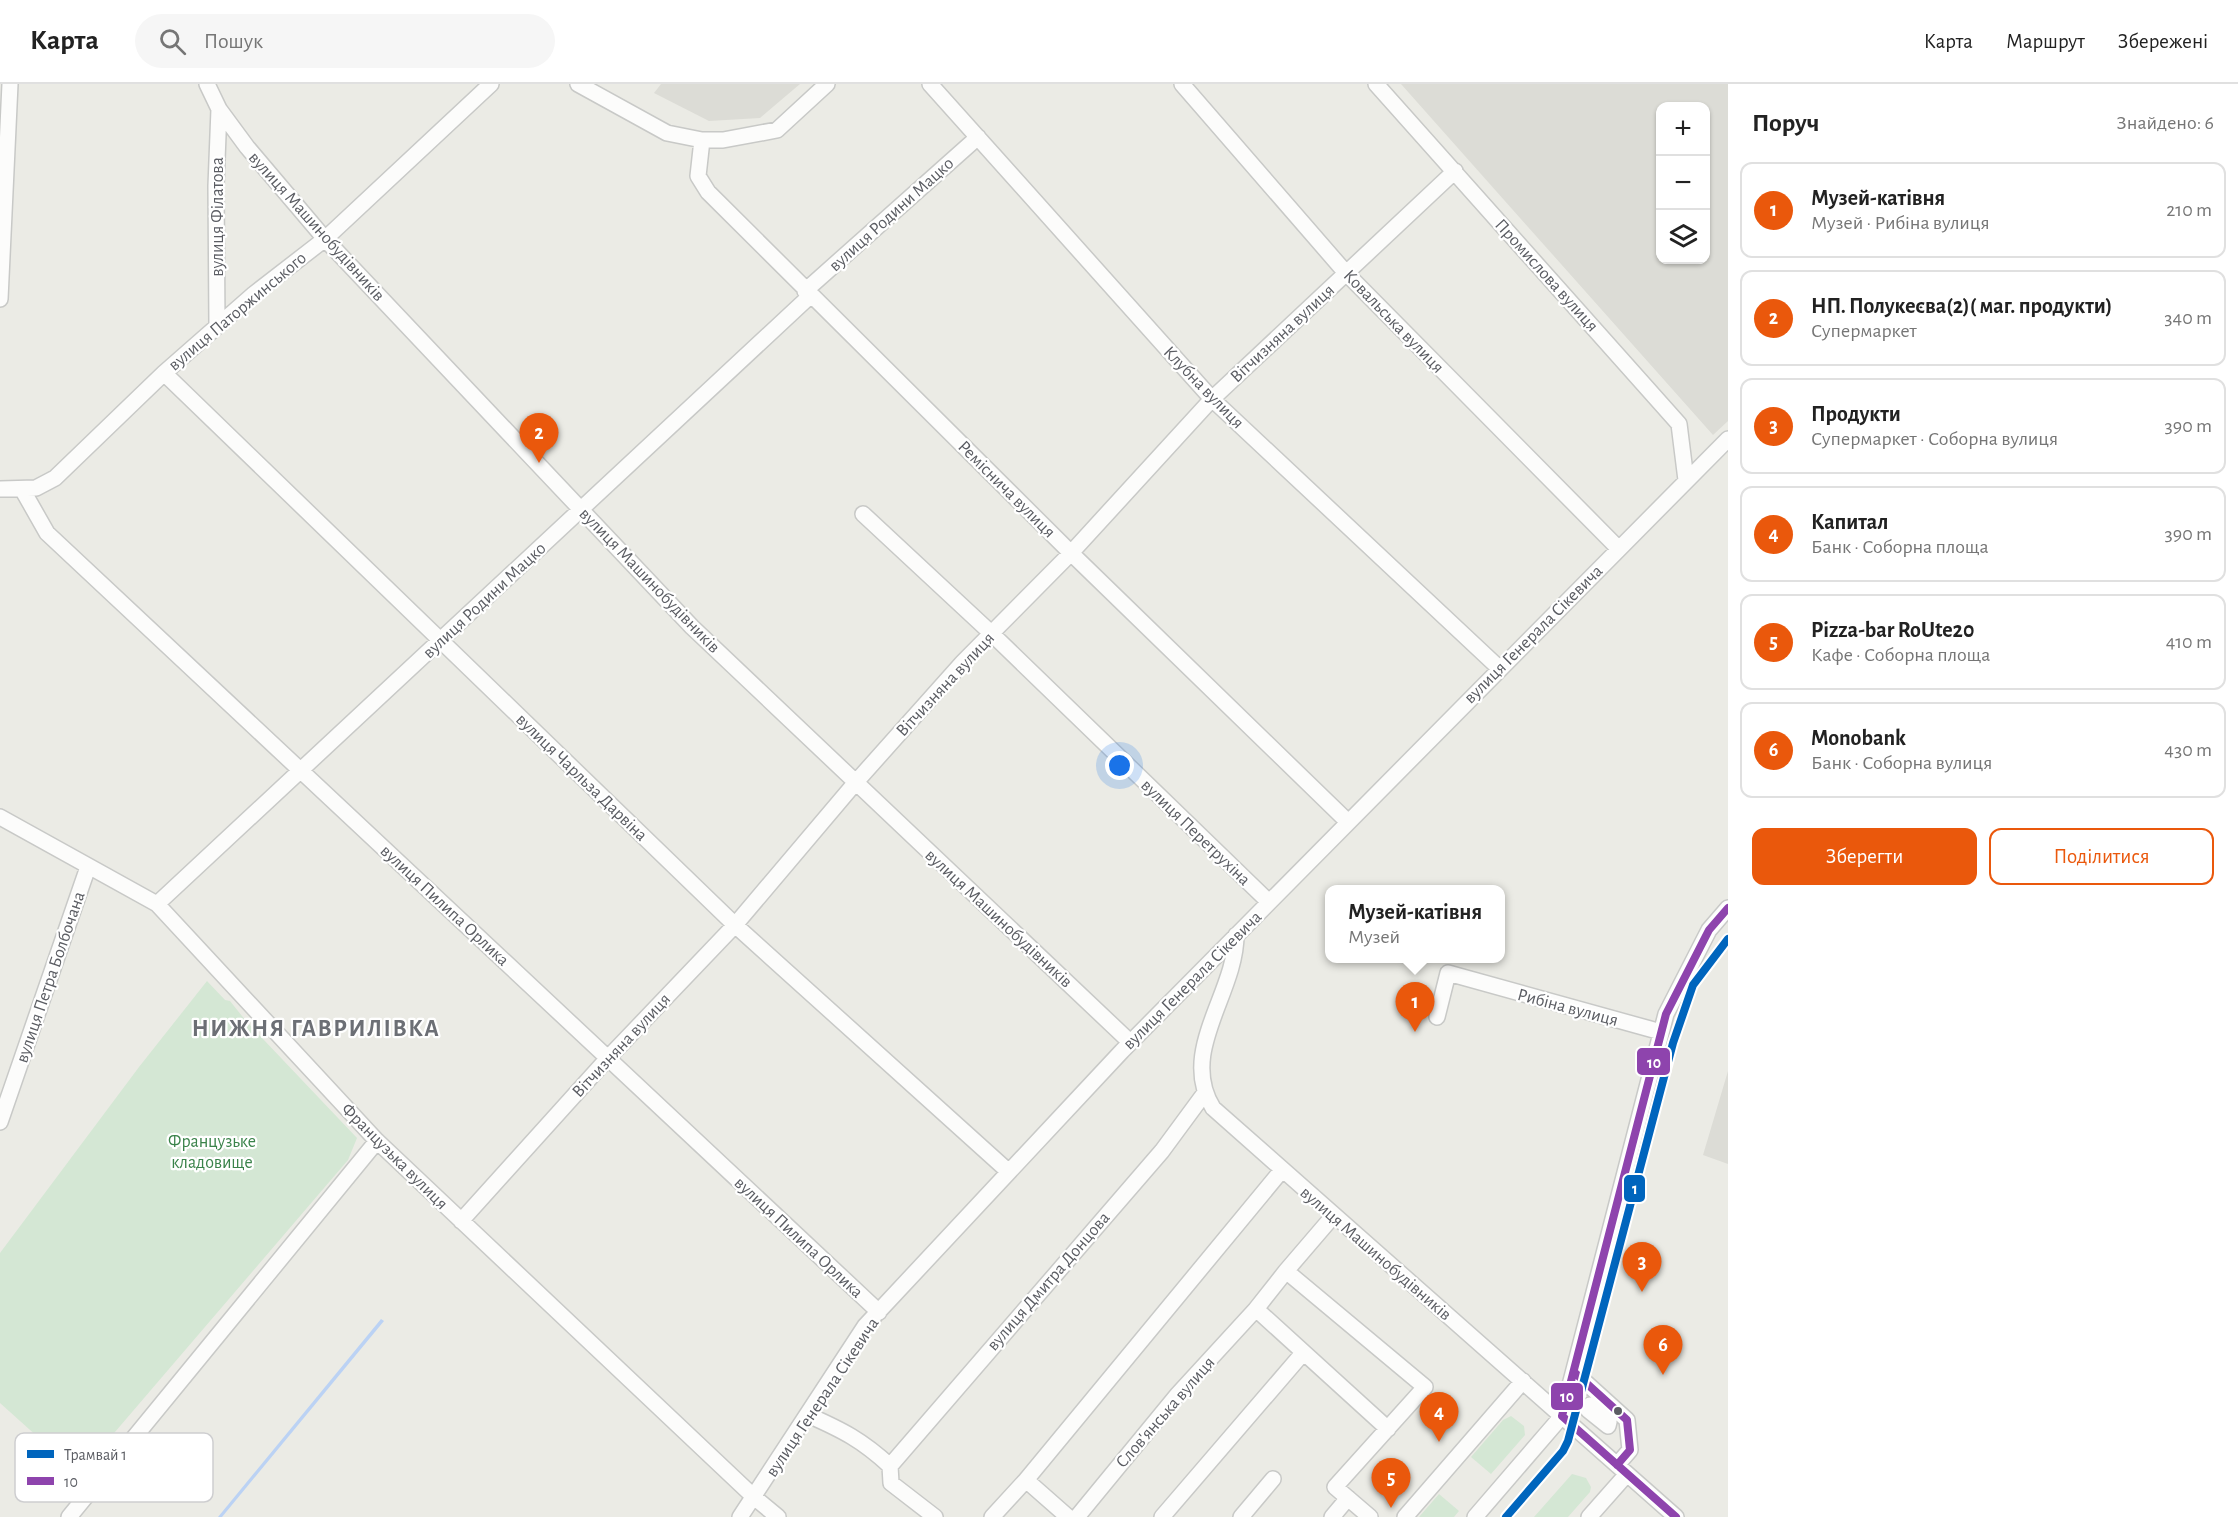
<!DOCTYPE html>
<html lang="uk">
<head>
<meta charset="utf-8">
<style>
	body { margin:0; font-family:"Alegreya Sans",sans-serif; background:#f6f6f6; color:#222 }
	.controls { position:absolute; right:18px; top:18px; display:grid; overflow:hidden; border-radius:12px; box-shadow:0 2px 4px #0004 }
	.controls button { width:54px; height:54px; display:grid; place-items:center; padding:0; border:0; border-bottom:2px solid #e0e0e0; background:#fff; color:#222; font:30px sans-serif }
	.you { position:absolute; left:1120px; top:682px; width:21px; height:21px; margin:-15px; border:4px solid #fff; border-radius:50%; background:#1a73e8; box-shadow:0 0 0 9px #1a73e833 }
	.badge { display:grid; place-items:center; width:39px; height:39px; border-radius:50%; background:#ea580c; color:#fff; font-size:20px; font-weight:700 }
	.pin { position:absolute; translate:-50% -50px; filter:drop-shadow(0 2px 3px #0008) }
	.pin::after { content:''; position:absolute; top:32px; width:21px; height:18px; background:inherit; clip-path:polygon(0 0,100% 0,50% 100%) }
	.popup { position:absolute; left:1325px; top:801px; width:180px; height:78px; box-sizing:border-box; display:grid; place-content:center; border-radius:12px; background:#fff; filter:drop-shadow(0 2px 4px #0005); font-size:20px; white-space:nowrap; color:#767676 }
	.popup b { font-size:22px; color:#222 }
	.popup::after { content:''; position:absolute; left:50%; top:100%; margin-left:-12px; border:12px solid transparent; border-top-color:#fff }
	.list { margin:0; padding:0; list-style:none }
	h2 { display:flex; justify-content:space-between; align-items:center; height:78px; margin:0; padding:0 24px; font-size:26px }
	h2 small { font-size:20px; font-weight:400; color:#767676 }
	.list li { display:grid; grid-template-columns:39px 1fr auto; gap:18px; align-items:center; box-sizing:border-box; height:96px; margin:0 12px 12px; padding:0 12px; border:2px solid #e0e0e0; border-radius:12px }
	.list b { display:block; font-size:22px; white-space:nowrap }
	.list p { margin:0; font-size:20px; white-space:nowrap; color:#767676 }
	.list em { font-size:20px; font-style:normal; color:#767676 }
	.actions { display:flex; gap:12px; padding:18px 24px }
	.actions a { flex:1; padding:14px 0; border:2px solid #ea580c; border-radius:12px; text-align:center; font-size:21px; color:#ea580c }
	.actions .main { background:#ea580c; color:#fff }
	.icon { flex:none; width:33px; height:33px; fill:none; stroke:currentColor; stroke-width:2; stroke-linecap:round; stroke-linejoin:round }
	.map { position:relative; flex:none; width:1728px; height:1433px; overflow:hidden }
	header { display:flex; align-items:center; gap:36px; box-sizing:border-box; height:84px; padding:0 30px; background:#fff; border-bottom:2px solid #e0e0e0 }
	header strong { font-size:28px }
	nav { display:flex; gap:33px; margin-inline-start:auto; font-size:21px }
	.search { width:420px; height:54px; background:#f6f6f6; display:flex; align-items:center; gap:15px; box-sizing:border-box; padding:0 21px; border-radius:33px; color:#767676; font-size:22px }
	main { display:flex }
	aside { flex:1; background:#fff }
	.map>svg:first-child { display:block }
	.industrial { fill:#dcdcd6; fill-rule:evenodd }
	.green { fill:#d4e7d4 }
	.water { fill:#bbd2f4 }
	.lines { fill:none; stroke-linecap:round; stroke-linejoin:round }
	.minor-casing { stroke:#c8c9c7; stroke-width:18 }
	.minor { stroke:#fcfcfb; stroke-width:15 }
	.bus-1-casing { stroke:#fff; stroke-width:12 }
	.bus-1 { stroke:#8e44ad; stroke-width:8 }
	.tram-1-casing { stroke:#fff; stroke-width:12 }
	.tram-1 { stroke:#0065bd; stroke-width:8 }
	.bus-dot { fill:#5b5d63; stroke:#fff; stroke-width:2 }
	.labels { text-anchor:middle; stroke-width:4.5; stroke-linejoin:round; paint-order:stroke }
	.street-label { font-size:18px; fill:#5b5d63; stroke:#fff }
	.park-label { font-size:18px; fill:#3a834a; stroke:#fff }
	.district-label { font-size:24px; font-weight:bold; letter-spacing:1.5px; fill:#6c6f75; stroke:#fff }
	.key { fill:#fff; stroke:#ceced0; stroke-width:1.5 }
	.key-label { font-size:16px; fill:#5b5d63 }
	.line-badge { stroke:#fff; stroke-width:2 }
	.badge-label { font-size:16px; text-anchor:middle; font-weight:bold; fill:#fff }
</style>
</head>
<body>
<header>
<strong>Карта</strong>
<div class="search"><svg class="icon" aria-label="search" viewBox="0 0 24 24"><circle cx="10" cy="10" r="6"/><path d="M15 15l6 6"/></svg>Пошук</div>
<nav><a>Карта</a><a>Маршрут</a><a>Збережені</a></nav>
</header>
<main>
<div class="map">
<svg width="1728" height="1433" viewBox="0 0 1728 1433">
	<rect width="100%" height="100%" fill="#ebebe5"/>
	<!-- industrial -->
	<path class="industrial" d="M661,0H800L760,34L709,37L654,9Z
		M1401,0H1728V337L1713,351ZM1706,22V176H1660V22Z
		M1728,987V1080L1703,1071Z"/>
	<!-- green -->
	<path class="green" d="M207,897L225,916L230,917L246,937L357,1054L348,1076L79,1390L0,1319V1169L139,983Z
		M1511,1332L1524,1342L1525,1351L1491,1390L1471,1373L1503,1336Z
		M1572,1390L1586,1394L1591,1403L1590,1408L1568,1433H1534Z
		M1439,1410L1459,1427L1454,1433H1419Z"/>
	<!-- water -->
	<path class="water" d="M381,1235L384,1237L222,1433H218Z"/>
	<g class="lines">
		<defs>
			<path id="minor" d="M207,0L219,25L247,63L325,155L692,543L1130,958
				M578,0L667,49L702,56H723L777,46L827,0
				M930,0L1212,315L1499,584
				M1182,0L1346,189L1618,464
				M1376,0L1679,340L1686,396
				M702,56L698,92L708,108L1071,469L1348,738
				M805,207L978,53
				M0,215L10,0
				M217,241L216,102L219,25
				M164,289L735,841L1009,1088
				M0,405L36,404L55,394L164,289L254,210L325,155L491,0
				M22,405L47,449L879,1228
				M863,430L991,549L1269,818
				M0,733L157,820L377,1057L754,1413L778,1433
				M157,820L810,212
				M1236,851C1236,910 1178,967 1213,1024L1676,1433
				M1437,933L1448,889L1661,948
				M0,1038L88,783
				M1334,1131L1286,1187L1425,1303L1335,1403L1370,1433
				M461,1137L608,974L735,841L856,698L963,578L1071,469L1212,315L1455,87
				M1286,1187L1256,1225L1388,1345
				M1574,1288L1627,1336L1630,1366L1617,1381
				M1590,1321L1609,1338L1608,1342L1588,1326Z
				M808,1331C842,1346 862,1356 890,1382L891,1399L935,1433
				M890,1382L1162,1067L1204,1010
				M1026,1396L1282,1086
				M69,1433L377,1057
				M740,1433L865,1242L1122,967L1728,355
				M992,1433L1026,1396L1068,1433
				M1077,1433L1178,1310L1256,1225
				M1162,1433L1303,1269
				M1241,1433L1273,1395
				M1332,1433L1348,1414
				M1405,1433L1523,1297
				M1475,1433L1562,1332L1666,930L1709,846L1728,824
				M1589,1433L1627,1390"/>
		</defs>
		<!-- minor casing -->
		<use href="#minor" class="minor-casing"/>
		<!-- minor -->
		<use href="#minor" class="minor"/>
		<defs>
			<path id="bus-1" d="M1574,1288L1627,1336L1630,1366L1617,1381
				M1676,1433L1562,1332L1666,930L1709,846L1728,824"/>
		</defs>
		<!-- bus-1 casing -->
		<use href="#bus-1" class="bus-1-casing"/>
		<!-- bus-1 -->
		<use href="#bus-1" class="bus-1"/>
		<defs>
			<path id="tram-1" d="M1506,1433L1563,1367L1568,1357L1673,959L1693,901L1728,855"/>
		</defs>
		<!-- tram-1 casing -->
		<use href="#tram-1" class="tram-1-casing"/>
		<!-- tram-1 -->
		<use href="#tram-1" class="tram-1"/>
	</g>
	<!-- markers -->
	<circle class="bus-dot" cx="1618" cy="1327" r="5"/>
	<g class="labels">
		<!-- street labels -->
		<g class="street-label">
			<text transform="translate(891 130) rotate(-42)" y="6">вулиця Родини Мацко</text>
			<text transform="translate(217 133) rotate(-90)" y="6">вулиця Філатова</text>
			<text transform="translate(317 142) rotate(48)" y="6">вулиця Машинобудівників</text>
			<text transform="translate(1547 191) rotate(48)" y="6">Промислова вулиця</text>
			<text transform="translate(237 227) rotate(-40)" y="6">вулиця Паторжинського</text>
			<text transform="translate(1394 237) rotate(46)" y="6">Ковальська вулиця</text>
			<text transform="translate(1282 249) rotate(-43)" y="6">Вітчизняна вулиця</text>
			<text transform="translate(1204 303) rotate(46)" y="6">Клубна вулиця</text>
			<text transform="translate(1007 405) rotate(45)" y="6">Реміснича вулиця</text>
			<text transform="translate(650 496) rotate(46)" y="6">вулиця Машинобудівників</text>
			<text transform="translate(484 516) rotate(-43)" y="6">вулиця Родини Мацко</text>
			<text transform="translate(1533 550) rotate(-45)" y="6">вулиця Генерала Сікевича</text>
			<text transform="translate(945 600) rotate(-47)" y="6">Вітчизняна вулиця</text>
			<text transform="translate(582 693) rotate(44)" y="6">вулиця Чарльза Дарвіна</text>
			<text transform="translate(1196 748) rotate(44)" y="6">вулиця Перетрухіна</text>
			<text transform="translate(445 821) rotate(43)" y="6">вулиця Пилипа Орлика</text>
			<text transform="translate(999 834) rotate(43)" y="6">вулиця Машинобудівників</text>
			<text transform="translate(50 893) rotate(-71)" y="6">вулиця Петра Болбочана</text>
			<text transform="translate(1192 896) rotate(-45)" y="6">вулиця Генерала Сікевича</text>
			<text transform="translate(1568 923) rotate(15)" y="6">Рибіна вулиця</text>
			<text transform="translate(621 961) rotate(-47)" y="6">Вітчизняна вулиця</text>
			<text transform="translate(395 1072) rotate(45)" y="6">Французька вулиця</text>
			<text transform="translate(799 1153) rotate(43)" y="6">вулиця Пилипа Орлика</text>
			<text transform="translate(1376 1169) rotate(41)" y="6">вулиця Машинобудівників</text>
			<text transform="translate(1048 1197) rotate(-49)" y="6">вулиця Дмитра Донцова</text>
			<text transform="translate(822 1313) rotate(-56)" y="6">вулиця Генерала Сікевича</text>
			<text transform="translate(1165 1328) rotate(-49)" y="6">Слов'янська вулиця</text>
		</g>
		<!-- park labels -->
		<g class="park-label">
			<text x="212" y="1063">Французьке<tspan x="212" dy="21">кладовище</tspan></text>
		</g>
		<!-- district labels -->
		<g class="district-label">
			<text x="316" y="952">НИЖНЯ ГАВРИЛІВКА</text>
		</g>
	</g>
	<!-- legend -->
	<rect x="15" y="1349" width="198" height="69" rx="9" class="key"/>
	<rect x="27" y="1366" width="27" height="8" fill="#0065bd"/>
	<rect x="27" y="1393" width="27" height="8" fill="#8e44ad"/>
	<g class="key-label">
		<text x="64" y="1376">Трамвай 1</text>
		<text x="64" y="1403">10</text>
	</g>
	<g class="line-badge">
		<rect x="1636" y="963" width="35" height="29" rx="6" fill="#8e44ad"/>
		<rect x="1623" y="1090" width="23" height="29" rx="6" fill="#0065bd"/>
		<rect x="1550" y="1298" width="34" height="29" rx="6" fill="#8e44ad"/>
	</g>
	<g class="badge-label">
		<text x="1654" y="984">10</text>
		<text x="1635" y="1110">1</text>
		<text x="1567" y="1318">10</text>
	</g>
</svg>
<div class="controls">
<button>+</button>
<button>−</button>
<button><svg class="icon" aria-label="layers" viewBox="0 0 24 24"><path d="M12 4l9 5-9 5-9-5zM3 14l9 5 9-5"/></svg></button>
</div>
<div class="you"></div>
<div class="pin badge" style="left:1415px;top:948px">1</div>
<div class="popup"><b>Музей-катівня</b>Музей</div>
<div class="pin badge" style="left:539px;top:379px">2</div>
<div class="pin badge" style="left:1642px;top:1208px">3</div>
<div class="pin badge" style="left:1439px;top:1358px">4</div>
<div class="pin badge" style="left:1391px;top:1424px">5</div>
<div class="pin badge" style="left:1663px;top:1291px">6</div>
</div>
<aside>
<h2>Поруч<small>Знайдено: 6</small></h2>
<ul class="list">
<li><span class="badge">1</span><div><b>Музей-катівня</b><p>Музей · Рибіна вулиця</p></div><em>210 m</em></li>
<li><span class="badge">2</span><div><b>НП. Полукеєва(2)( маг. продукти)</b><p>Супермаркет</p></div><em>340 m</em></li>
<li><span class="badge">3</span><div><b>Продукти</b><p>Супермаркет · Соборна вулиця</p></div><em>390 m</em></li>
<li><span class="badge">4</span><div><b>Капитал</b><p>Банк · Соборна площа</p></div><em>390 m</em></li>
<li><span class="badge">5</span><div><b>Pizza-bar RoUte20</b><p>Кафе · Соборна площа</p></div><em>410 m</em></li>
<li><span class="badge">6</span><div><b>Monobank</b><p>Банк · Соборна вулиця</p></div><em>430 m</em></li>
</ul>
<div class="actions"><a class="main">Зберегти</a><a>Поділитися</a></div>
</aside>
</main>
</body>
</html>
